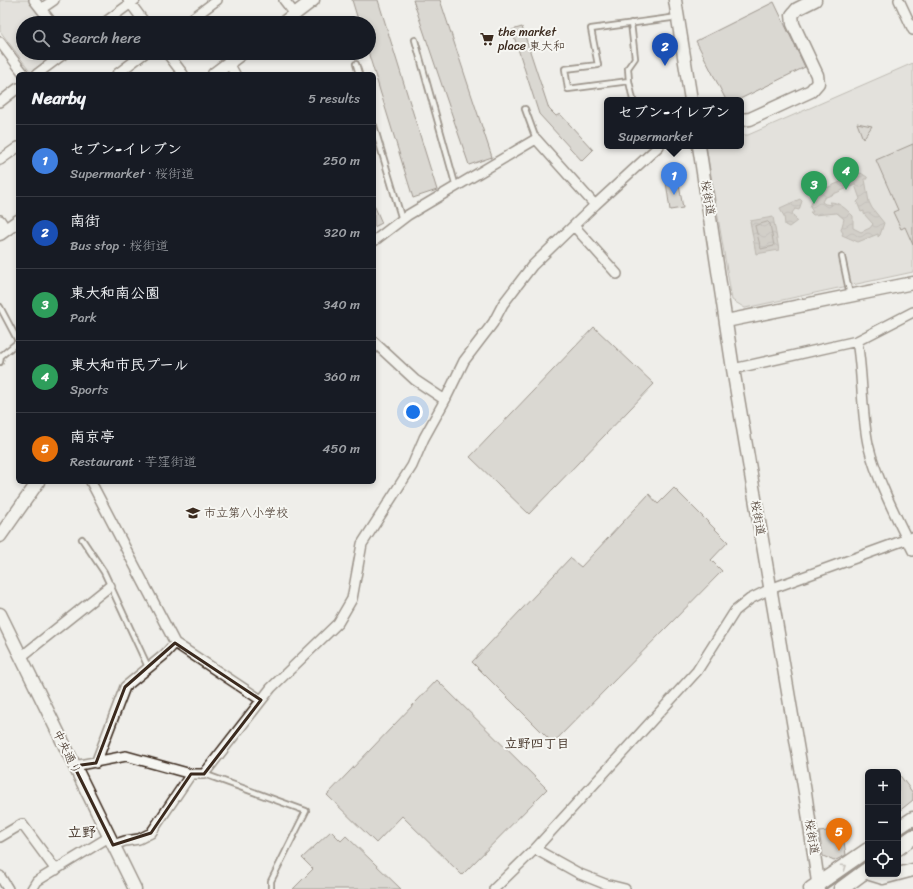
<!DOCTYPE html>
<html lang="en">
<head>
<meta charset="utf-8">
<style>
	body { margin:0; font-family:Sriracha,"Klee One",sans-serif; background:#242831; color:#f1f3f6 }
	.controls { position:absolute; right:12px; bottom:12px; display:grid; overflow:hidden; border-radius:6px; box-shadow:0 2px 6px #0003 }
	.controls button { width:36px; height:36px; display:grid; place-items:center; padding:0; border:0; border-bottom:1px solid #363941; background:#171b24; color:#f1f3f6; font:20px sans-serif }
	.you { position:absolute; left:413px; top:412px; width:14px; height:14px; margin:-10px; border:3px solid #fff; border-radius:50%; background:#1a73e8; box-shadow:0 0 0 6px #1a73e833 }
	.badge { display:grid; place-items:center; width:26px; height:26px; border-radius:50%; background:#9f9995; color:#fff; font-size:13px; font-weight:700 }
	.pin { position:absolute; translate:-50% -33px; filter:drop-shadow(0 1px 2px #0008) }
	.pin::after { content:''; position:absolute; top:21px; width:14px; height:12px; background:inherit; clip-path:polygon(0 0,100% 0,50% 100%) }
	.popup { position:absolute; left:604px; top:97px; width:140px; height:52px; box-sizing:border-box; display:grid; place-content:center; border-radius:6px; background:#171b24; filter:drop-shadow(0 1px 3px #0005); font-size:13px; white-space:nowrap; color:#9ea1a6 }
	.popup b { font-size:15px; color:#f1f3f6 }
	.popup::after { content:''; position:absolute; left:50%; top:100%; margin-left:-8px; border:8px solid transparent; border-top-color:#171b24 }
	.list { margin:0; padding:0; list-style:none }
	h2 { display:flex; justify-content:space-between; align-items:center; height:52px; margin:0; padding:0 16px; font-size:17px }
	h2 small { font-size:13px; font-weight:400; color:#9ea1a6 }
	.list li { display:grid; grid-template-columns:26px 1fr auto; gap:12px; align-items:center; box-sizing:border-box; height:72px; padding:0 16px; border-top:1px solid #363941 }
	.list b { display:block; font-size:15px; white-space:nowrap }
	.list p { margin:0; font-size:13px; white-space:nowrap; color:#9ea1a6 }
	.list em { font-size:13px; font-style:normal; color:#9ea1a6 }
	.icon { flex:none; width:22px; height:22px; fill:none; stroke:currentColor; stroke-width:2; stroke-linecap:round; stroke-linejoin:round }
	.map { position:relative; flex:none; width:913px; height:889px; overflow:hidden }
	.search { position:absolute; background:#171b24; box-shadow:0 2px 6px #0003; left:16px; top:16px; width:360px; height:44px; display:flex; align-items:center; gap:10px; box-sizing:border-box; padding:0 14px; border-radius:22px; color:#9ea1a6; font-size:15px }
	.panel { position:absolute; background:#171b24; box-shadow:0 2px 6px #0003; left:16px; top:72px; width:360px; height:412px; border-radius:6px }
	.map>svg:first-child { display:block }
	.park { fill:#d4d1cc; stroke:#887e75 }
	.water { fill:url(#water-waves); stroke:#81766d; fill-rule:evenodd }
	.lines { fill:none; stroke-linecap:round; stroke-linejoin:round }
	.shore { stroke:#695c52; stroke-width:1 }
	.building { fill:#c2bdb7; stroke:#3b2a1e }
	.lane-casing { stroke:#3b2a1e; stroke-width:8 }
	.street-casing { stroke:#3b2a1e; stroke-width:12 }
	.secondary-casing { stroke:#3b2a1e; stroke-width:15 }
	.primary-casing { stroke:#3b2a1e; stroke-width:17 }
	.lane { stroke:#f6f6f2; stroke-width:4.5 }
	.street { stroke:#f6f6f2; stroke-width:9 }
	.secondary { stroke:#f6f6f2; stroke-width:12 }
	.primary { stroke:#f6f6f2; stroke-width:14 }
	.rail { stroke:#3b2a1e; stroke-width:2.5 }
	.oneway { stroke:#989088 }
	.marked { fill:none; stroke:#3b2a1e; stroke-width:3; stroke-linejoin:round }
	.labels { text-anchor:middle; stroke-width:4; stroke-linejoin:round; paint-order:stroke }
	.poi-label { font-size:12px; fill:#3b2a1e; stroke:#f6f6f2; text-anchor:start }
	.street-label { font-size:12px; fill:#3b2a1e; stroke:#f6f6f2 }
	.neighbourhood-label { font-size:13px; font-weight:bold; fill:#3b2a1e; stroke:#f6f6f2 }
	.quarter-label { font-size:14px; font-weight:bold; fill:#3b2a1e; stroke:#f6f6f2 }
</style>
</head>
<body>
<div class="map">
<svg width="913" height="889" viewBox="0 0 913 889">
	<defs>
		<pattern id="water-waves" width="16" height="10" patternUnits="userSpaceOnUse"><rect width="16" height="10" fill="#afa8a1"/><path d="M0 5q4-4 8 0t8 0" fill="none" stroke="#908983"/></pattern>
	</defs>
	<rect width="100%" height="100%" fill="#efeeea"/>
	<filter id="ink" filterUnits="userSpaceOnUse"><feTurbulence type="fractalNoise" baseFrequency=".025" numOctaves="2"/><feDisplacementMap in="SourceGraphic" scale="8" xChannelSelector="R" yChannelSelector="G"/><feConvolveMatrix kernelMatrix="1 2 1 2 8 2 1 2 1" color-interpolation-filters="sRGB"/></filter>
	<g filter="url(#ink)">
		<!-- park -->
		<path class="park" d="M0,0H29L46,23H23V53H56L31,72L0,31Z
			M913,63V272L745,308L732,300L706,146H741V135H748Z"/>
		<!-- water -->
		<path class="water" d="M861,173L867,177L868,179H865L869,202L872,208L884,223L880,235L878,237V234L858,242L842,235L843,233L841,230L844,219L837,213L813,215L810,212H813L810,207L815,193ZM855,185L860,199L857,202L861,212L864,211V214L873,224L870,228L861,232L853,228V216C846,209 839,202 830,202L832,205L825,204L822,202L824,198Z
			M800,199L802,201L799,210L795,209L792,213L797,221L789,227L785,225L784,216L781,211L780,208Z
			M773,217L779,250L756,254L750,221Z"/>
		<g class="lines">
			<!-- shore -->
			<path class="shore" d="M768,222L770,224L774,246L761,249L755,226Z"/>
		</g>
		<!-- building -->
		<path class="building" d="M352,0H378L437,190L413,198L369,55V23H359Z
			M413,0H440L492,157L469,165Z
			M774,2L805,67L738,100H726L696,41Z
			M522,27L549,109L556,116L560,114L593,150L582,161L539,114L512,30Z
			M857,123L872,126L863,139Z
			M913,144V245L905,227L901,229L893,212L898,210L876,160Z
			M677,173L683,208L670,210L666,182Z
			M374,205L382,223L374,227Z
			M594,327L654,384L529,514L470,457Z
			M674,488L728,542L711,560L722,571L553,743L472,662L570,558L581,567L649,494L658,504Z
			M437,680L547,789L462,875L402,816L376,843L327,795Z
			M898,773L913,793V800L898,812Z
			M842,829L846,855L834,861L823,856L819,832Z
			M331,831L341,841L346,836L401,889H293L313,869L302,858Z"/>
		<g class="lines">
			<defs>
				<path id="lane" d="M631,23L635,58L628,68L629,81L568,89L565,69L598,65L591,29L678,17
					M415,40L456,187
					M356,64L359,74
					M629,81L633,100
					M525,109L536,139
					M374,126L402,220
					M842,257L850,295
					M0,307L18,341
					M0,362L1,356L18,342
					M82,539L104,572L148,667
					M204,774L306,811L271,881V889"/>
				<path id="street" d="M34,0L52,23
					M128,0L145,23
					M284,0L295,14
					M899,0L913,30
					M41,9L54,0
					M104,23L135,0
					M186,23L217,0
					M0,42L24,74
					M167,53L183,74
					M229,63L235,74
					M37,74L65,53
					M117,74L145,53
					M0,102L18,88
					M0,160L18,147
					M0,220L6,229
					M574,226L617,274
					M374,241L408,215L536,139L595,205
					M857,341C863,375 861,410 868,444C876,478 897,519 913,551
					M374,342L415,380L445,400
					M733,369L857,341L913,312
					M91,482L175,643L164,655L125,687L96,763
					M175,643L261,700
					M21,657L110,586
					M74,766L126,756L191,774H204L271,688L338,623L352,599L362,544L412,466L424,438L445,400L464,361L493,323L503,304L532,266L595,205L659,146
					M0,837L22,824L56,870
					M113,845L125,841L139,839L151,833L191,774
					M535,849L580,874L605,884L625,889
					M0,876L8,889
					M32,889L37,881L109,837
					M494,889L535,849L697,671L735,611L750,599L770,589L913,537"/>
				<path id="secondary" d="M675,0L691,100
					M283,23L313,0
					M214,74L242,53
					M741,120L750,119L811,91L818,83L817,75L793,24L792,15L797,9L815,0
					M699,146L733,369L805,792L819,889
					M0,234L18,221
					M726,321L913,283
					M0,536L38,482
					M0,614L135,889
					M870,874L883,878L913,870"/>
				<path id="primary" d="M898,829L913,819
					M898,848L913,837
					M811,889L868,850
					M841,889L868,869"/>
			</defs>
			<!-- lane casing -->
			<use href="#lane" class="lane-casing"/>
			<!-- street casing -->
			<use href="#street" class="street-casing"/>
			<!-- secondary casing -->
			<use href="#secondary" class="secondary-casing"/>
			<!-- primary casing -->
			<use href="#primary" class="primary-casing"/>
			<!-- lane -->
			<use href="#lane" class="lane"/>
			<!-- street -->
			<use href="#street" class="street"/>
			<!-- secondary -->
			<use href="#secondary" class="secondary"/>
			<!-- primary -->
			<use href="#primary" class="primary"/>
			<!-- rail -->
			<path class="rail" d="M898,837L913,827
				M825,889L868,859"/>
		</g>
		<!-- one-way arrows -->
		<defs><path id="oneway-chevron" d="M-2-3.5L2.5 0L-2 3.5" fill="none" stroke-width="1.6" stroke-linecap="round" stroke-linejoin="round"/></defs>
		<use class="oneway" href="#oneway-chevron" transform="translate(844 867) rotate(-34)"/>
	</g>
	<!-- marked area -->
	<path d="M0 0H913V889H0ZM175,643L261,700L204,774H191L151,833L113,845L74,766L96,763L125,687Z" fill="#efeeea" fill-opacity=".55" fill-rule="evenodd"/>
	<path class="marked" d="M175,643L261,700L204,774H191L151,833L113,845L74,766L96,763L125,687Z"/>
	<!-- icons -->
	<defs>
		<symbol id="supermarket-bare" viewBox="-9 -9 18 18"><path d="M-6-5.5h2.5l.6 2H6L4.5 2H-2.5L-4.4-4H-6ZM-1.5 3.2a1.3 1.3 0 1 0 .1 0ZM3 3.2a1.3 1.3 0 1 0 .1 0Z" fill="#3b2a1e" stroke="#f6f6f2" stroke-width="2.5" paint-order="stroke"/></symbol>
		<symbol id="school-bare" viewBox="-9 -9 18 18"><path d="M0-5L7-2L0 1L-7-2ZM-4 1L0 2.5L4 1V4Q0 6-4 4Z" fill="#3b2a1e" stroke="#f6f6f2" stroke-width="2.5" paint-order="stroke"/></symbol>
	</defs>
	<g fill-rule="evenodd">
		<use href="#supermarket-bare" x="477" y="29" width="20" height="20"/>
		<use href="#school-bare" x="183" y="503" width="20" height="20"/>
	</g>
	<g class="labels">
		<!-- poi labels -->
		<g class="poi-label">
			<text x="498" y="36">the market<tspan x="498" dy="14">place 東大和</tspan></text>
			<text x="204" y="517">市立第八小学校</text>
		</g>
		<!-- street labels -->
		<g class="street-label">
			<text transform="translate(708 198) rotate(81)" y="4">桜街道</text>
			<text transform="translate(758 518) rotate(80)" y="4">桜街道</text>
			<text transform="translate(67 752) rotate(64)" y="4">中央通り</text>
			<text transform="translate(812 837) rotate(81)" y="4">桜街道</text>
		</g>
		<!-- neighbourhood labels -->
		<g class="neighbourhood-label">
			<text x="537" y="748">立野四丁目</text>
		</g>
		<!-- quarter labels -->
		<g class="quarter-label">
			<text x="82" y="837">立野</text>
		</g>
	</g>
</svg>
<div class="controls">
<button>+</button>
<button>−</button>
<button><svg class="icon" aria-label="locate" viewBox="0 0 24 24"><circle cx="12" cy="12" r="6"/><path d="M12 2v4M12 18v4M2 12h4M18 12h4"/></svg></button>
</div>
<div class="you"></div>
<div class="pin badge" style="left:674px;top:195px;background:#3f7fe0">1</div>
<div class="popup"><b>セブン-イレブン</b>Supermarket</div>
<div class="pin badge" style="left:665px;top:66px;background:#1a4fb4">2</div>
<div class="pin badge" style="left:814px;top:204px;background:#2e9e5b">3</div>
<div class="pin badge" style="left:846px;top:190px;background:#2e9e5b">4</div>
<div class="pin badge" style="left:839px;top:851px;background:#e8710a">5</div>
<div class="search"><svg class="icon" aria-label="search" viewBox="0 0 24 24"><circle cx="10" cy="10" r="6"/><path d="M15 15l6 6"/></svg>Search here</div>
<section class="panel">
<h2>Nearby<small>5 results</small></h2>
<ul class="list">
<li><span class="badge" style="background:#3f7fe0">1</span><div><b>セブン-イレブン</b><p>Supermarket · 桜街道</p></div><em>250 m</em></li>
<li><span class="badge" style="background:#1a4fb4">2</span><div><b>南街</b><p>Bus stop · 桜街道</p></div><em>320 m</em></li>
<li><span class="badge" style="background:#2e9e5b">3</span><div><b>東大和南公園</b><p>Park</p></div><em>340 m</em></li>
<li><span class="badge" style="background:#2e9e5b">4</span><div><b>東大和市民プール</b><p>Sports</p></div><em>360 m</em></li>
<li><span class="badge" style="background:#e8710a">5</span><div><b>南京亭</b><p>Restaurant · 芋窪街道</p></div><em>450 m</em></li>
</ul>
</section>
</div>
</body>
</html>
